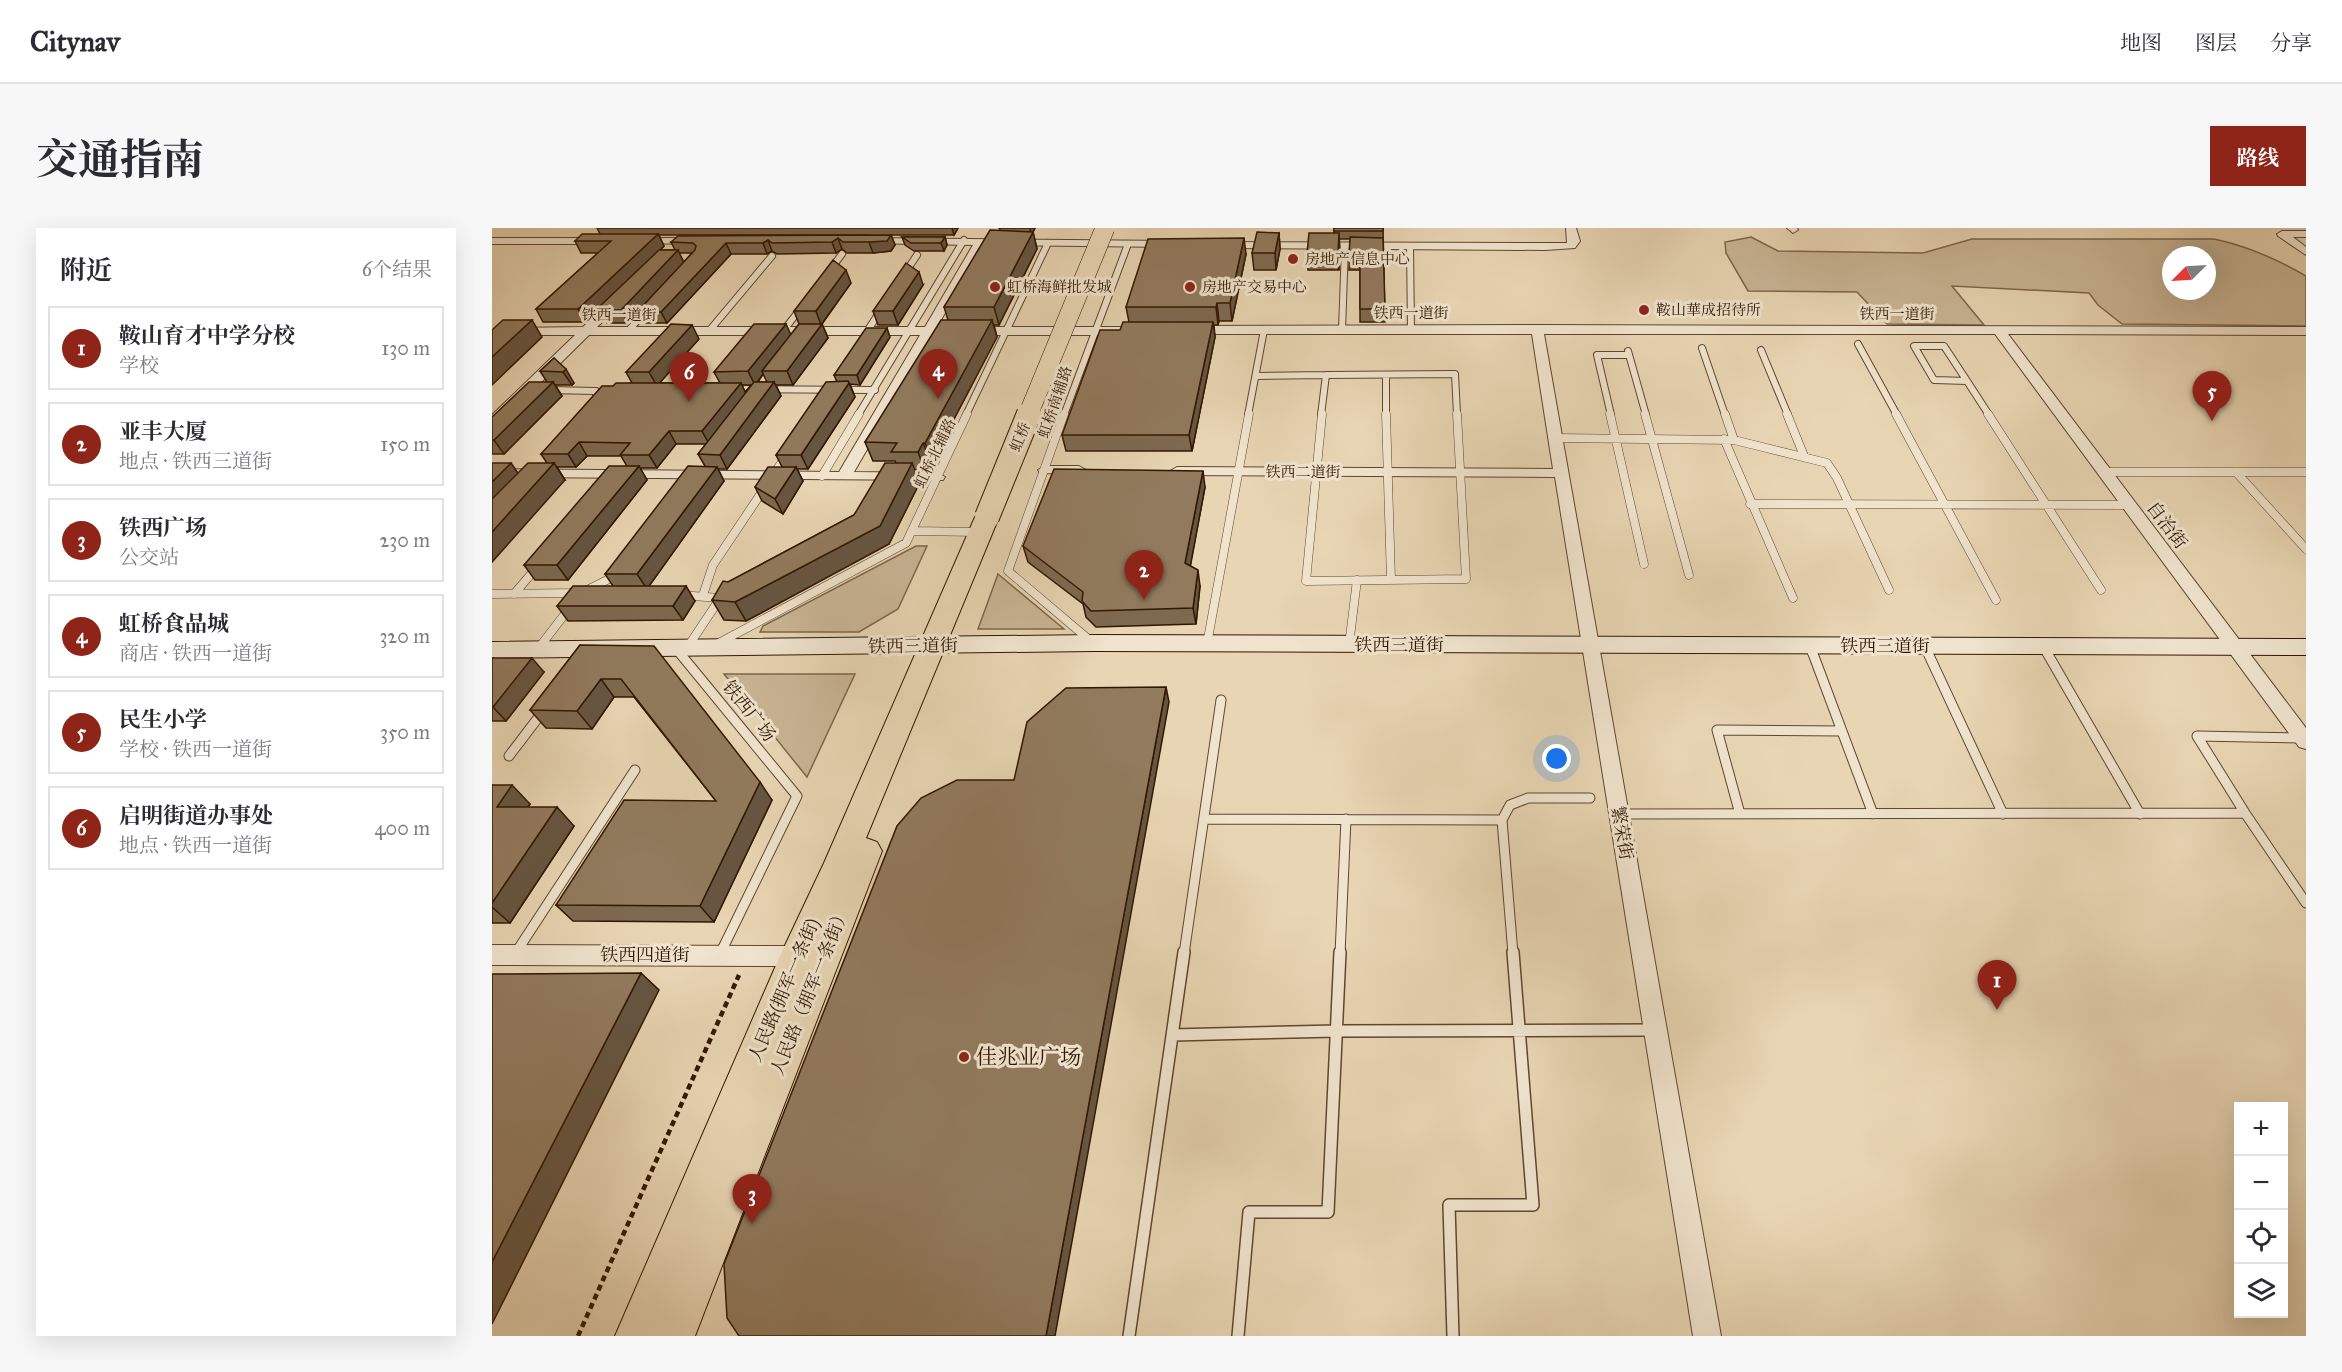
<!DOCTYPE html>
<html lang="zh">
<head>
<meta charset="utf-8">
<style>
	body { margin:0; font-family:"IM FELL Great Primer","Noto Serif SC",serif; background:#f7f7f7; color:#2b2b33 }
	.controls { position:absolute; right:18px; bottom:18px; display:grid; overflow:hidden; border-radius:0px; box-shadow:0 6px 24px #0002 }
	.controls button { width:54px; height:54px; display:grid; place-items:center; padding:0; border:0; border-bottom:2px solid #e1e1e2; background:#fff; color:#2b2b33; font:30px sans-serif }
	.compass { position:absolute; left:1670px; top:18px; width:54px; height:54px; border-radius:50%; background:#fff; box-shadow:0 6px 24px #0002; rotate:246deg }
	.you { position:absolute; left:1065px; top:531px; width:21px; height:21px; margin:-15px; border:4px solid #fff; border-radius:50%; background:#1a73e8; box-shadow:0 0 0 9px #1a73e833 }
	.badge { display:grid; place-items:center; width:39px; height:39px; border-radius:50%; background:#8f2418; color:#fff; font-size:20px; font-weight:700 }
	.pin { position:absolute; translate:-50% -50px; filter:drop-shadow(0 2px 3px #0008) }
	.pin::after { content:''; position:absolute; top:32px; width:21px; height:18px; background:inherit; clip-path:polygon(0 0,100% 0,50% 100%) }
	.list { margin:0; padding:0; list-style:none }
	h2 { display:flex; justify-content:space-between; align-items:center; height:78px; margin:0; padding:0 24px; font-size:26px }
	h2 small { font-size:20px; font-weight:400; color:#7c7c81 }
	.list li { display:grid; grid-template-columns:39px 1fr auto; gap:18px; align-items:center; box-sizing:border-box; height:84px; margin:0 12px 12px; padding:0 12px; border:2px solid #e1e1e2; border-radius:0px }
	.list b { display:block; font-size:22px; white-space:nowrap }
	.list p { margin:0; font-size:20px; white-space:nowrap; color:#7c7c81 }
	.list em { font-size:20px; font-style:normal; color:#7c7c81 }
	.icon { flex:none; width:33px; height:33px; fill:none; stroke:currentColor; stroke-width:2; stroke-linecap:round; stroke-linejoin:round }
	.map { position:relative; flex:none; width:1814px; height:1108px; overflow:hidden; border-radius:0px }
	header { display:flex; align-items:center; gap:36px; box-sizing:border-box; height:84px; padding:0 30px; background:#fff; border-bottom:2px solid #e1e1e2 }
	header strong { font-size:28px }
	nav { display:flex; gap:33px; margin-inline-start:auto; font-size:21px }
	.intro { display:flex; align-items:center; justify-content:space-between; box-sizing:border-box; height:144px; padding:0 36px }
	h1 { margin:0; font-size:42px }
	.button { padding:15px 27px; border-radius:0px; background:#8f2418; color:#fff; font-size:21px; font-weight:700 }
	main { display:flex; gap:36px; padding:0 36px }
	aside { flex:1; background:#fff; border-radius:0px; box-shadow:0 6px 24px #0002 }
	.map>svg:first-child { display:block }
	.green { fill:#c9b595; stroke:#7e664a; stroke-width:1.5; fill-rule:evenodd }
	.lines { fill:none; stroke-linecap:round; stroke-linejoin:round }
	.lane-far3-casing { stroke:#60462d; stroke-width:8 }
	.lane-far2-casing { stroke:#60462d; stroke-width:9 }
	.lane-far1-casing { stroke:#60462d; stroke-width:11 }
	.lane-casing { stroke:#60462d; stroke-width:14 }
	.street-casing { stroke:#60462d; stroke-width:2 }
	.secondary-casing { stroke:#321700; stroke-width:2 }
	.primary-casing { stroke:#321700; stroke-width:2 }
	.path { stroke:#321700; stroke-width:4.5; stroke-dasharray:6 4; stroke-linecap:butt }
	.lane-far3 { stroke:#f0e4ce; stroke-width:6 }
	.lane-far2 { stroke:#f0e4ce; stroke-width:8 }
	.lane-far1 { stroke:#f0e4ce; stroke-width:9 }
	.lane { stroke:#f0e4ce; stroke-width:11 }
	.street { fill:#f0e4ce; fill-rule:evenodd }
	.secondary { fill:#f0e4ce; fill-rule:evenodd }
	.primary { fill:#e8d5b3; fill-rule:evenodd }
	.primary-bridge-far1-casing { stroke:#321700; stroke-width:20; stroke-linecap:butt }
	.primary-bridge-casing { stroke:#321700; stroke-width:26; stroke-linecap:butt }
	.primary-bridge-far1 { stroke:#e8d5b3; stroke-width:19 }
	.primary-bridge { stroke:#e8d5b3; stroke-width:24 }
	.wall { fill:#7d6950; stroke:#321700; stroke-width:1.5; fill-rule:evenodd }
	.shaded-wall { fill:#665541; stroke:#321700; stroke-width:1.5 }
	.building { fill:#917a5d; stroke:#321700; stroke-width:1.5 }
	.poi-dot { fill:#8f2418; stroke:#f0e4ce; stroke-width:2 }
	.labels { text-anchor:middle; stroke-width:6; stroke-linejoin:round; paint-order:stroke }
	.far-poi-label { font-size:15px; fill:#321700; stroke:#f0e4ce; text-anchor:start }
	.far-street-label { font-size:15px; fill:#321700; stroke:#f0e4ce }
	.street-label { font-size:18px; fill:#321700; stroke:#f0e4ce }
	.near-poi-label { font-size:21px; fill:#321700; stroke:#f0e4ce; text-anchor:start }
</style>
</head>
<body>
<header>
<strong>Citynav</strong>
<nav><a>地图</a><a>图层</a><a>分享</a></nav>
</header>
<div class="intro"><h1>交通指南</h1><a class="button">路线</a></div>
<main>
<aside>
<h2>附近<small>6个结果</small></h2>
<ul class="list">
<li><span class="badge">1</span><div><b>鞍山育才中学分校</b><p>学校</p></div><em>130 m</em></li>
<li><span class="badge">2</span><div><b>亚丰大厦</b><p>地点 · 铁西三道街</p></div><em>150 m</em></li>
<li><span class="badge">3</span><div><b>铁西广场</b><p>公交站</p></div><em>230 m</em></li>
<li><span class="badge">4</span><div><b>虹桥食品城</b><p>商店 · 铁西一道街</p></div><em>320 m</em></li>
<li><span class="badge">5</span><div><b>民生小学</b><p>学校 · 铁西一道街</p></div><em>350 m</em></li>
<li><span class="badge">6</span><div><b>启明街道办事处</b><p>地点 · 铁西一道街</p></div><em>400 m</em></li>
</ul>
</aside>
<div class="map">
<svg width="1814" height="1108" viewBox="0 0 1814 1108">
	<rect width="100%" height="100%" fill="#e8d5b3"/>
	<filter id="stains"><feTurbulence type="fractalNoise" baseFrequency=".00333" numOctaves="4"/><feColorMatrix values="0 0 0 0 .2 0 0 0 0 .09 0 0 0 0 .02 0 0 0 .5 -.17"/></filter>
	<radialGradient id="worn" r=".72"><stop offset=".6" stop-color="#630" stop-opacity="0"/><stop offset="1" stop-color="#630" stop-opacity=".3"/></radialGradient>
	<!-- green -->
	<path class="green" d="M1259,9L1286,23L1431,25L1480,11H1722C1755,18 1785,31 1814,48V98L1630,96L1606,77L1597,65L1460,58L1492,97L1395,96L1365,64L1256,63L1234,25L1233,14ZM1679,27H1715V63H1679Z
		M424,318H435L406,381L367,404H268L271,398Z
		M506,346L572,401H486Z
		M232,446H363L315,549Z"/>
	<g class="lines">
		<defs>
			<path id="lane-far3" d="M918,19L919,101
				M338,42L350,26
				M411,48L425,27
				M850,102L853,18
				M136,103L156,81
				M217,103L280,28
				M291,103L310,79
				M372,108L389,82
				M1366,116L1405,187
				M1422,118H1452L1475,153L1442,152Z
				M1210,120L1233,187
				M1269,122L1296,187
				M1136,123L1154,187
				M834,147L963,146L965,187
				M894,147V187
				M764,148L834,147
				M1475,153L1497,187
				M241,161L383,162
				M56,162L104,163V176
				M366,187L472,12
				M474,187L556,15
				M572,187L636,16
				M756,187L772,102
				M829,187L834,147
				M1119,187L1105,127H1137"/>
			<path id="lane-far2" d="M572,186L516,343L601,415
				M830,186L814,353L974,351L965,186
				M894,186L899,352
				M1118,186L1152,336
				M1153,186L1197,347
				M1233,186L1242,212
				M1295,186L1312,228
				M1404,186L1504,372
				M1496,186L1609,362
				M1063,210L1242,212L1335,235L1345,250L1397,362
				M1232,211L1301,370
				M1611,244H1814
				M1744,244L1814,321
				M330,248L367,186
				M1258,276L1636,277
				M421,303L486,304
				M95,362L125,347
				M0,366L87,365
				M22,366L46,338
				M188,367L227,370
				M211,367L221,337L294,228
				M225,416L414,315L475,186
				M715,416L757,186
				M857,417L865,352
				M1318,418L1320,425
				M1433,418L1436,425
				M1551,418L1555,425
				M183,420L187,425
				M195,420L229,369
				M46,421L79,378"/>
			<path id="lane-far1" d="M186,423L305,568L228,726
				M1320,423L1381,586
				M1435,423L1511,586
				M1554,423L1648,586
				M1811,510L1705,508L1753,585L1814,675
				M17,528L52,482
				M1126,586L1753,585
				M1248,586L1225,502L1350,503
				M712,591L1010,592L1021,726
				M1010,592L1018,577L1036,570H1098
				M23,726L143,542
				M692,726L729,472
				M848,726L854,591"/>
			<path id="lane" d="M22,727L24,724
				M227,727L228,724
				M681,807L844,803L1163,802
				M637,1108L692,724
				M746,1108L757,984H836L848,724
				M961,1108L957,977H1041L1021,724"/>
			<path id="street" d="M1074,0H1084L1088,13L1083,20L1053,22L726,20L720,17L726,14L1075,15Z
				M1295,0H1305L1306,2L1301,5Z
				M1790,3H1814V9H1801L1814,19V27L1786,8L1785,6Z
				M0,10H108L114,13L108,16H0Z
				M144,10H207L213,13L207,16L140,15L138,13Z
				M375,10L681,13L687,16L681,19L492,17L445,99H632L638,103L632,107H441L362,244L446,245L453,249L451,252L0,249V241L347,244L428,107H97L5,198L0,199V187L83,107H24L20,106L18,103L20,100L91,99L125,66H133V72L105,99H433L481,17L371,15V11Z
				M1045,97L1814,99V107L1516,106L1814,500V521L1807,519L1503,106H1052L1229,1108H1201L1063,249L685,247L678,243L685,239L1061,241L1040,106H698L692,102L698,98Z
				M553,238H587L594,242L587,246L548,245L546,242Z
				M0,717L305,718L313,721L316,728L313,735L305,738L0,737Z"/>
			<path id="secondary" d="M601,407L1814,411V427L601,423L0,430V414Z"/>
			<path id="primary" d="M495,282L503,284L507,289L374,610L385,614L390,623L203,1108H123L288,728L332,635L483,289L487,284Z"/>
		</defs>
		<!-- lane-far3 casing -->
		<use href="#lane-far3" class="lane-far3-casing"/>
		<!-- lane-far2 casing -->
		<use href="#lane-far2" class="lane-far2-casing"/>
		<!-- lane-far1 casing -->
		<use href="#lane-far1" class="lane-far1-casing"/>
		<!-- lane casing -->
		<use href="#lane" class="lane-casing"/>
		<!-- street casing -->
		<use href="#street" class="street-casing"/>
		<!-- secondary casing -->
		<use href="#secondary" class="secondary-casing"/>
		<!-- primary casing -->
		<use href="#primary" class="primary-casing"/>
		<!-- path -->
		<path class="path" d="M86,1108L247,747"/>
		<!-- lane-far3 -->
		<use href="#lane-far3" class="lane-far3"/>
		<!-- lane-far2 -->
		<use href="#lane-far2" class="lane-far2"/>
		<!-- lane-far1 -->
		<use href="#lane-far1" class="lane-far1"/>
		<!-- lane -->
		<use href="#lane" class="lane"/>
		<!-- street -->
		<use href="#street" class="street"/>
		<!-- secondary -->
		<use href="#secondary" class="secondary"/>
		<!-- primary -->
		<use href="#primary" class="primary"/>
		<defs>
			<path id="primary-bridge-far1" d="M536,187L613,0"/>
			<path id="primary-bridge" d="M495,289L537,186"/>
		</defs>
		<!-- primary-bridge-far1 casing -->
		<use href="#primary-bridge-far1" class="primary-bridge-far1-casing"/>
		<!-- primary-bridge casing -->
		<use href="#primary-bridge" class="primary-bridge-casing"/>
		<!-- primary-bridge-far1 -->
		<use href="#primary-bridge-far1" class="primary-bridge-far1"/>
		<!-- primary-bridge -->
		<use href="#primary-bridge" class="primary-bridge"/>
	</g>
	<!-- wall -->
	<path class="wall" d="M105,0H466L462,7H399L403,17L399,23L381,25H355L350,21L344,25L285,26L280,23L275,26H239L175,95H151L145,85L136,95H115L107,81L93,94H51L44,81L106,25H89L83,13L108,6ZM167,7H379L179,14L183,22H168L172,18ZM187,25H200L192,34Z
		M507,0H543L541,4L545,21L507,97H502L505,109L440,233H438L433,243L423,242L428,254L397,316L254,393L232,392L220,372L236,354L362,287L404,235L403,233H381L373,214L456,92L452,79L508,2Z
		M842,0H891L893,94H868V42H857L858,11H847V42H816L815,25L842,5Z
		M787,5L788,21L784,42H762L760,25Z
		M410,9H453L455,17L452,23H422L413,17Z
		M754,26L740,93H727L726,97H722L723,109L700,223H574L570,207L637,94L634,79Z
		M359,55L330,96L336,110L301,157H284L289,168L235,241H226L232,253L157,358L203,373L191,392L76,393L65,378L121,358L113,346L213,238L206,226L214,216H184L165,240H148L155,252L76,352H43L32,337L135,238L129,228H95L84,239H65L73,252L26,245L55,235L49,226L121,158L140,155L134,144L207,111L167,155H228L222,144L299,107L307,96L302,83ZM271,146L275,154H266ZM250,157H259L253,164Z
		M431,57L406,97H386L381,83Z
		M398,109L368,157L358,156L363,169L316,241H305L311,253L291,286L270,273L263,259L290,239L284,227L345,154L342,147Z
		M62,130L82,155L80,157H63L70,168L12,226H0V189L55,154L48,143Z
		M713,259L698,338L708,358L704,396L604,399L594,389L591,376L536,334L531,318Z
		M88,417L280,572L222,694L81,693L64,677L224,573L142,469H122L100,501L54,500L38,482Z
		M0,430L52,444L14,493H0Z
		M0,557L38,576L36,579L82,598L18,695H0Z"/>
	<!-- shaded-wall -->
	<path class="shaded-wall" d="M460,0H466L462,7Z
		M538,0H543L539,8Z
		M541,4L545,21L507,97L502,79Z
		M787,5L788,21L784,42L783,25Z
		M847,5L848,22L847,42L846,25Z
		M166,6L172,18L93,94L86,81Z
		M399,7L403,17L399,23L381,25L377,14Z
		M453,9L455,17L452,23L449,15Z
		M346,10L350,21L344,25L340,14Z
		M752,10L754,26L740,93L738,75Z
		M276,12L280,23L275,26L271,15Z
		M234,15L239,26L175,95L169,84Z
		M186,22L192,35L145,84V85L136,95L129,82Z
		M354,42L359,55L329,97L324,83Z
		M427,44L431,57L406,97L401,83Z
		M725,75L727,93L726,97L724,79Z
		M40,92L50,109L0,157V129Z
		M500,92L505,109L440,233L433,215Z
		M721,94L723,109L700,223L697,207Z
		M294,96L300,109L270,143L271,146L263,157L256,143Z
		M330,96L336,110L301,157L295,143Z
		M200,97L207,111L165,158L157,144Z
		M395,100L398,109L368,157L365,147Z
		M74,141L82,155L80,157L71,144Z
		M61,154L70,168L12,226L2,212Z
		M282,154L289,168L235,241L228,227Z
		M249,155L255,168L217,216L210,203Z
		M357,155L363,169L316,241L309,227Z
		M177,203L184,216L165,240L157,227Z
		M87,214L95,228L84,239L76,226Z
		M431,215L438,233L433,243L426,224Z
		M19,235L30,251L0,283V254Z
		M62,235L73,252L0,334V304Z
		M420,235L428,254L397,316L254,393L243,374L388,298Z
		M147,238L155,252L76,352L65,337Z
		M225,239L232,253L155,361L145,346Z
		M304,239L311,253L291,286L283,271Z
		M711,243L713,259L696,351L693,335Z
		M706,342L708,358L704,396L701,380Z
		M194,358L203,373L191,392L181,378Z
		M40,430L52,444L14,493L1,479Z
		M109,451L122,469L100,501L85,483Z
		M674,459L677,474L563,1108H554Z
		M268,554L280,572L222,694L208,678Z
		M20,557L38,576L23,597L5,579Z
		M65,579L82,598L18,695L0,679V675Z
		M149,745L167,762L0,1096V1034Z"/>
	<!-- building -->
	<path class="building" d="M842,0H891V3H842Z
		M498,2L541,4L502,79H452Z
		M765,4L787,5L783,25H760Z
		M817,5H847L846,25H815Z
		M90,6H166L86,81H44L119,13H83Z
		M399,7L395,13L377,14H351L346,10L340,14L280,15L276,12L271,15H234L169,84H145L203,22L204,18L201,15L179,14L186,8Z
		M410,9H453L449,15H419Z
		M858,9L891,10L893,81H868V29H857Z
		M752,10L738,75H725L724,79H634L656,11Z
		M167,22H186L129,82H107L109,80H106Z
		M341,32L354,42L324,83H302Z
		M414,35L427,44L401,83H381Z
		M11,92H40L0,129V102Z
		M449,92H500L433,215H431L426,224H399L405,215L373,214Z
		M631,94H721L697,207H570L608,102H628Z
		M179,96L200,97L157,144H134Z
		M262,96H294L256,143L222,144Z
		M307,96H330L295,143H270Z
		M374,100H395L365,147H342Z
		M62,130L74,141L71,144L48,143Z
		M356,153L357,155L309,227H284L334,154Z
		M37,154H61L2,212H0V189Z
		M262,154H282L228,227L206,226Z
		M124,155H249L210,203H177L157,227H128L138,215L87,214L76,226H49L110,158H121Z
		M0,235H19L0,254Z
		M36,235H62L0,304V271Z
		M393,235H420L388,298L243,374L220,372L231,353L236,354L362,287Z
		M117,238H147L65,337H32Z
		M196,238L225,239L145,346H113Z
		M276,239H304L283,271L263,259Z
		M562,241L711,243L693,335L706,342L701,380L599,383L590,373L591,364L531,318Z
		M81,358H194L181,378H65Z
		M88,417L162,418L268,554L208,678L64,677L132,572L224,573L129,451H109L85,483L38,482Z
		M0,430H40L1,479H0Z
		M674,459L554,1108H247L235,1090L232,1036L405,598L429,570L465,552H522L535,494L574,460Z
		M0,557H20L5,579H65L0,675Z
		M149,745L0,1034V746Z"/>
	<!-- markers -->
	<g class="poi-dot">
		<circle cx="801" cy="31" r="6"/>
		<circle cx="503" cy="59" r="6"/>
		<circle cx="698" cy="59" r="6"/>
		<circle cx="1152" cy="82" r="6"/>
		<circle cx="472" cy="829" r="6"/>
	</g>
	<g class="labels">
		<!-- far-poi labels -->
		<g class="far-poi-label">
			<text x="813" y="36">房地产信息中心</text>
			<text x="515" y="64">虹桥海鲜批发城</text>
			<text x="710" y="64">房地产交易中心</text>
			<text x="1164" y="87">鞍山華成招待所</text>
		</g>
		<!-- far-street labels -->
		<g class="far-street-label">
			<text x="919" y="90">铁西一道街</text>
			<text x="1405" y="91">铁西一道街</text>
			<text x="127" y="92">铁西一道街</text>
			<text transform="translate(563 174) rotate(-71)" y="5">虹桥南辅路</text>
			<text transform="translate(528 209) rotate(-68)" y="5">虹桥</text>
			<text transform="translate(443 225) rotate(-64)" y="5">虹桥北辅路</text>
			<text x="811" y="249">铁西二道街</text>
		</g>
		<!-- street labels -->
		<g class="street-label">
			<text transform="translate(1675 297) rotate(53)" y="6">自治街</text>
			<text x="907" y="423">铁西三道街</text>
			<text transform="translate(421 418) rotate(-1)" y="6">铁西三道街</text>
			<text x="1393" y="424">铁西三道街</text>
			<text transform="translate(257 483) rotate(51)" y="6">铁西广场</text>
			<text transform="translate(1130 605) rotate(80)" y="6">繁荣街</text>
			<text x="153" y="733">铁西四道街</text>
			<text transform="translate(292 762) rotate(-67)" y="6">人民路(拥军一条街)</text>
			<text transform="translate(318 763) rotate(-68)" y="6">人民路（拥军一条街）</text>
		</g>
		<!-- near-poi labels -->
		<g class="near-poi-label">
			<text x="484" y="836">佳兆业广场</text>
		</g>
	</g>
	<rect width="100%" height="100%" filter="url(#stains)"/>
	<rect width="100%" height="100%" fill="url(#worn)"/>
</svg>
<div class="controls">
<button>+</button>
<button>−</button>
<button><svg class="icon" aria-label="locate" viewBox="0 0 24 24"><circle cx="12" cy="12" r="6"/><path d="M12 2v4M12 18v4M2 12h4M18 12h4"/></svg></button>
<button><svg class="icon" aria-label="layers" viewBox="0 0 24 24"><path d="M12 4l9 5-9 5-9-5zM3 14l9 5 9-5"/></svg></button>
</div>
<svg class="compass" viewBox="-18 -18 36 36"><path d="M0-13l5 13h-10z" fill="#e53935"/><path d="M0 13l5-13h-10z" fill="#7c7c81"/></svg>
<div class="you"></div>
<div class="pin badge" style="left:1505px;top:782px">1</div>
<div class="pin badge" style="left:652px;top:372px">2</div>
<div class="pin badge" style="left:260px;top:996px">3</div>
<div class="pin badge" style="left:446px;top:171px">4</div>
<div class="pin badge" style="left:1720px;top:193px">5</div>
<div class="pin badge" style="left:197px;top:174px">6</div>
</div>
</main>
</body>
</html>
